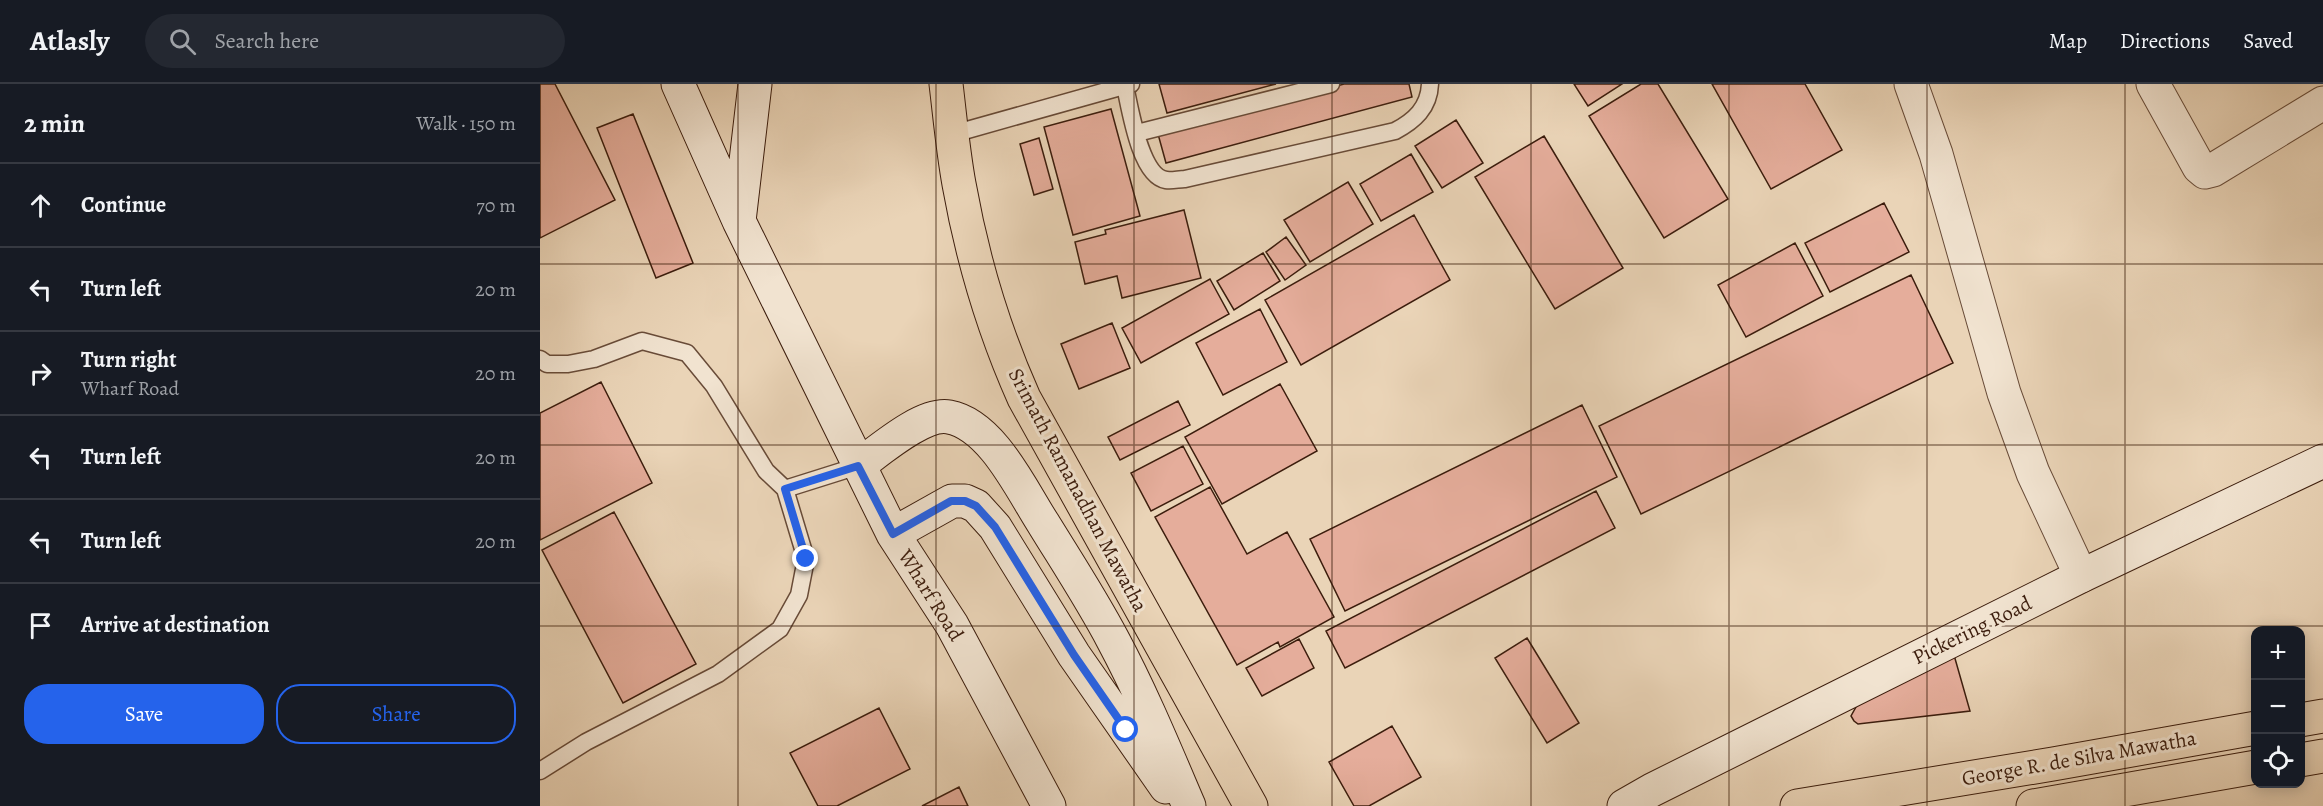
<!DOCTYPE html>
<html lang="en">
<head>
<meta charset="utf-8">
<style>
	body { margin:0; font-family:Alegreya,serif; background:#242831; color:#f1f3f6 }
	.controls { position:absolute; right:18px; bottom:18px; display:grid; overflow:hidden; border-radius:12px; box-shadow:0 3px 15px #0003 }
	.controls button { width:54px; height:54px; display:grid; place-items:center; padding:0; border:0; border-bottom:2px solid #363941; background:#171b24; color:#f1f3f6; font:30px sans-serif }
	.stop { position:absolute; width:18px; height:18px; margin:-14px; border:4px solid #2563eb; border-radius:50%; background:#fff }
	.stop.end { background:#2563eb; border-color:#fff; box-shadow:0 2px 6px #0008 }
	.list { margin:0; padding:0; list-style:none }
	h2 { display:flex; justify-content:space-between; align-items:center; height:78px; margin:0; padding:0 24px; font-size:26px }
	h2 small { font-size:20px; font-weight:400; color:#9ea1a6 }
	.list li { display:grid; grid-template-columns:39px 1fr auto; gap:18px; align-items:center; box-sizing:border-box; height:84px; padding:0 24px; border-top:2px solid #363941 }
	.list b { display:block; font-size:22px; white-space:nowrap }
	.list p { margin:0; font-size:20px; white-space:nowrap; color:#9ea1a6 }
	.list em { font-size:20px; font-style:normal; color:#9ea1a6 }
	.actions { display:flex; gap:12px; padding:18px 24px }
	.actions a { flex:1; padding:14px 0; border:2px solid #2563eb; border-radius:24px; text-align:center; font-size:21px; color:#2563eb }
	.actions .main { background:#2563eb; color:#fff }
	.icon { flex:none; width:33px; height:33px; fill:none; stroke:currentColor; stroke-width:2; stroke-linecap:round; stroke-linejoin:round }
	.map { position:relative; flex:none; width:1783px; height:722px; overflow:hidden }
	header { display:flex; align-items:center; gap:36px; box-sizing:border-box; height:84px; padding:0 30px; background:#171b24; border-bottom:2px solid #363941 }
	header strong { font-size:28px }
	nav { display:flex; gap:33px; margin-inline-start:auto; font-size:21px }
	.search { width:420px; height:54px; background:#242831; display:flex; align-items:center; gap:15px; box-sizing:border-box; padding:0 21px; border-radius:33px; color:#9ea1a6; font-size:22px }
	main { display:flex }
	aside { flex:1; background:#171b24 }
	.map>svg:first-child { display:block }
	.building { fill:#e5ad9b; stroke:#3c1d0d; stroke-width:1.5 }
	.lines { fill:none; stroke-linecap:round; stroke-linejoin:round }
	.lane-casing { stroke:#684b38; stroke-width:19 }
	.street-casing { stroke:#684b38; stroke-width:35 }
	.secondary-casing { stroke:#3c1d0d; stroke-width:35 }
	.primary-casing { stroke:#3c1d0d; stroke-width:35 }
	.lane { stroke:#f1e3d0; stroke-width:16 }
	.street { stroke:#f1e3d0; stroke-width:33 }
	.secondary { stroke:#f1e3d0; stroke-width:33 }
	.primary { stroke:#ead4b7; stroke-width:33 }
	.route { stroke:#2563eb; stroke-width:8 }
	.grid { fill:none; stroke:#3c1d0d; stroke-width:1.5; stroke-opacity:0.55 }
	.labels { text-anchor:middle; stroke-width:6; stroke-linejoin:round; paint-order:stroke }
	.street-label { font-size:21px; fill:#3c1d0d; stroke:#f1e3d0 }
</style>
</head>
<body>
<header>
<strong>Atlasly</strong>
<div class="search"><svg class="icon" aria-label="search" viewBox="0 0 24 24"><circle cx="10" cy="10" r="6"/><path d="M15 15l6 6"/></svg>Search here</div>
<nav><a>Map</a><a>Directions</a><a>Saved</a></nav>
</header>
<main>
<aside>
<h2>2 min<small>Walk · 150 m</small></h2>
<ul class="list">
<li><svg class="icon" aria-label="ahead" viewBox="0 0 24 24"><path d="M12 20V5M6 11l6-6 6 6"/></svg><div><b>Continue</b></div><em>70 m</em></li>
<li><svg class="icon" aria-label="left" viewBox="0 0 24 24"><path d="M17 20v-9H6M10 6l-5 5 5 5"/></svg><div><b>Turn left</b></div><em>20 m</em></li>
<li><svg class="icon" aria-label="right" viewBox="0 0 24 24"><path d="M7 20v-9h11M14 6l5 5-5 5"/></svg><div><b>Turn right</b><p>Wharf Road</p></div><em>20 m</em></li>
<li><svg class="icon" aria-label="left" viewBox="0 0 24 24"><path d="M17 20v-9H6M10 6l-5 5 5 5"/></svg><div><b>Turn left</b></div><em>20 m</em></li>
<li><svg class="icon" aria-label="left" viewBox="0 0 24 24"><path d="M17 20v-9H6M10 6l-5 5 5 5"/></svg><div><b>Turn left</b></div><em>20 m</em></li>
<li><svg class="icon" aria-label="arrive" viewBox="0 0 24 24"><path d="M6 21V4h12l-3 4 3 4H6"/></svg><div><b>Arrive at destination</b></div></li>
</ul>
<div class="actions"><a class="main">Save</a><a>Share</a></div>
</aside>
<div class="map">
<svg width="1783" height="722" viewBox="0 0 1783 722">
	<rect width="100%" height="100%" fill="#ead4b7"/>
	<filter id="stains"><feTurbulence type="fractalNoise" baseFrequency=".00333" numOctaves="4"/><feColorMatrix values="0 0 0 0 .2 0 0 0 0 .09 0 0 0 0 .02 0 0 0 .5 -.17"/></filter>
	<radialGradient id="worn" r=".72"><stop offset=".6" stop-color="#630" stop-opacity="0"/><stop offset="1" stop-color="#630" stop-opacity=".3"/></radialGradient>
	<!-- building -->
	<path class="building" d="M0,0H15L75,116L0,154Z
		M619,0H736L627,29Z
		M804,0H869L872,13L626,79L618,50Z
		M1034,0H1082L1048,22Z
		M1101,0H1118L1188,115L1124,154L1049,32Z
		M1172,0H1265L1302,66L1231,105Z
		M571,25L600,132L533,151L504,43Z
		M93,30L153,179L116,194L57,44Z
		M916,36L943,79L902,104L875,62Z
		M1004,52L1083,184L1015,225L935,93Z
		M499,54L513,105L494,111L480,60Z
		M871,70L893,108L841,137L820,100Z
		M808,98L833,140L770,178L744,136Z
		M1344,119L1369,168L1290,208L1265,159Z
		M644,126L661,194L582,214L577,192L545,200L535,158L566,150L565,146Z
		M874,131L910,196L761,281L725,216Z
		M746,153L766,181L745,196L726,168Z
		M1255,159L1283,212L1206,253L1178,201Z
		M723,169L740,197L694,226L677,197Z
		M1371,191L1413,279L1101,430L1059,342Z
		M670,195L689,230L601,279L582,244Z
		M720,225L747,278L683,311L656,259Z
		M572,239L590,284L539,305L521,260Z
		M61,298L112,399L0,456V329Z
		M740,300L777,367L682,420L645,353Z
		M638,317L650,341L580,376L568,353Z
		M1042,321L1077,393L805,527L770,455Z
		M643,362L663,400L611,427L591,389Z
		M670,403L707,470L747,448L794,533L740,563L738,558L697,581L615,433Z
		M1056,407L1075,444L805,584L786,547Z
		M74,428L156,580L83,619L2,466Z
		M987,554L1039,639L1007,659L955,574Z
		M759,555L774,584L722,612L706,584Z
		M1414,571L1430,627L1318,640L1314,637L1311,632L1321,614Z
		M339,624L370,685L297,722H278L250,669Z
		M852,642L881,693L829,722H814L789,678Z
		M419,703L428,722H382Z"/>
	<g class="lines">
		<defs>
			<path id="lane" d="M585,2C590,24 600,92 626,96C632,97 639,95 645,95L855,47C874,37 889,24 890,0
				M597,49L791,0
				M413,50L591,0
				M0,275L7,280H28L54,275L102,257L147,269L174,302L226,387L245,405L318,382
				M0,687L46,658L178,590L240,545L259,511L266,475L245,405"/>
			<path id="street" d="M1371,0L1396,70L1464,309L1493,389L1541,492
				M1613,0L1659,83L1665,88L1673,86L1783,19"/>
			<path id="secondary" d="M138,0L199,137L353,450L412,541L509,722
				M199,137L215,0
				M318,382C339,367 383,328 409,333C452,341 481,405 503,439C527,478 552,516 573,556C602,610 625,666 649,722
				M353,450L412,417H425L436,422L455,443L534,571L626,703
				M1084,722L1112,706L1541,492L1783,377"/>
			<path id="primary" d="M406,0C410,33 413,67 419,100C432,173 454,247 484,314L711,722
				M1760,636L1783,632
				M1760,676L1783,672
				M1257,722L1513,680L1716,644
				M1493,722L1716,683"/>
		</defs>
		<!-- lane casing -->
		<use href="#lane" class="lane-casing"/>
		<!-- street casing -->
		<use href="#street" class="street-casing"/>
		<!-- secondary casing -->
		<use href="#secondary" class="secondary-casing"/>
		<!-- primary casing -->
		<use href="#primary" class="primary-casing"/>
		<!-- lane -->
		<use href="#lane" class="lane"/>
		<!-- street -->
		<use href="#street" class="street"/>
		<!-- secondary -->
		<use href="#secondary" class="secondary"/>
		<!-- primary -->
		<use href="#primary" class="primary"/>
	</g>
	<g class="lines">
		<!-- route -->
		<path class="route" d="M266,475L245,405L318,382L353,450L411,417H425L436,422L455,443L534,571L586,646"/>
	</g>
	<!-- grid -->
	<path class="grid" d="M198,0V722M396,0V722M594,0V722M792,0V722M991,0V722M1189,0V722M1387,0V722M1585,0V722M0,180H1783M0,361H1783M0,542H1783"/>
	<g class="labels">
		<!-- street labels -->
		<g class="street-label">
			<text transform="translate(538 406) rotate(62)" y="7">Srimath Ramanadhan Mawatha</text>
			<text transform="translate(391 511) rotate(58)" y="7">Wharf Road</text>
			<text transform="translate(1432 546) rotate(-26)" y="7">Pickering Road</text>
			<text transform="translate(1539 674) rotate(-10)" y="7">George R. de Silva Mawatha</text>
		</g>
	</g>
	<rect width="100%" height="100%" filter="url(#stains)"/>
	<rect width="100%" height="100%" fill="url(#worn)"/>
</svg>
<div class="controls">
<button>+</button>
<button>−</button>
<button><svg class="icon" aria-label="locate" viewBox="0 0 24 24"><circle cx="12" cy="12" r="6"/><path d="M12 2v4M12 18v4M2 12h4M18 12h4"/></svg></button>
</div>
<div class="stop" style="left:586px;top:646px"></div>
<div class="stop end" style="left:266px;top:475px"></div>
</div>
</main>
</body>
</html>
